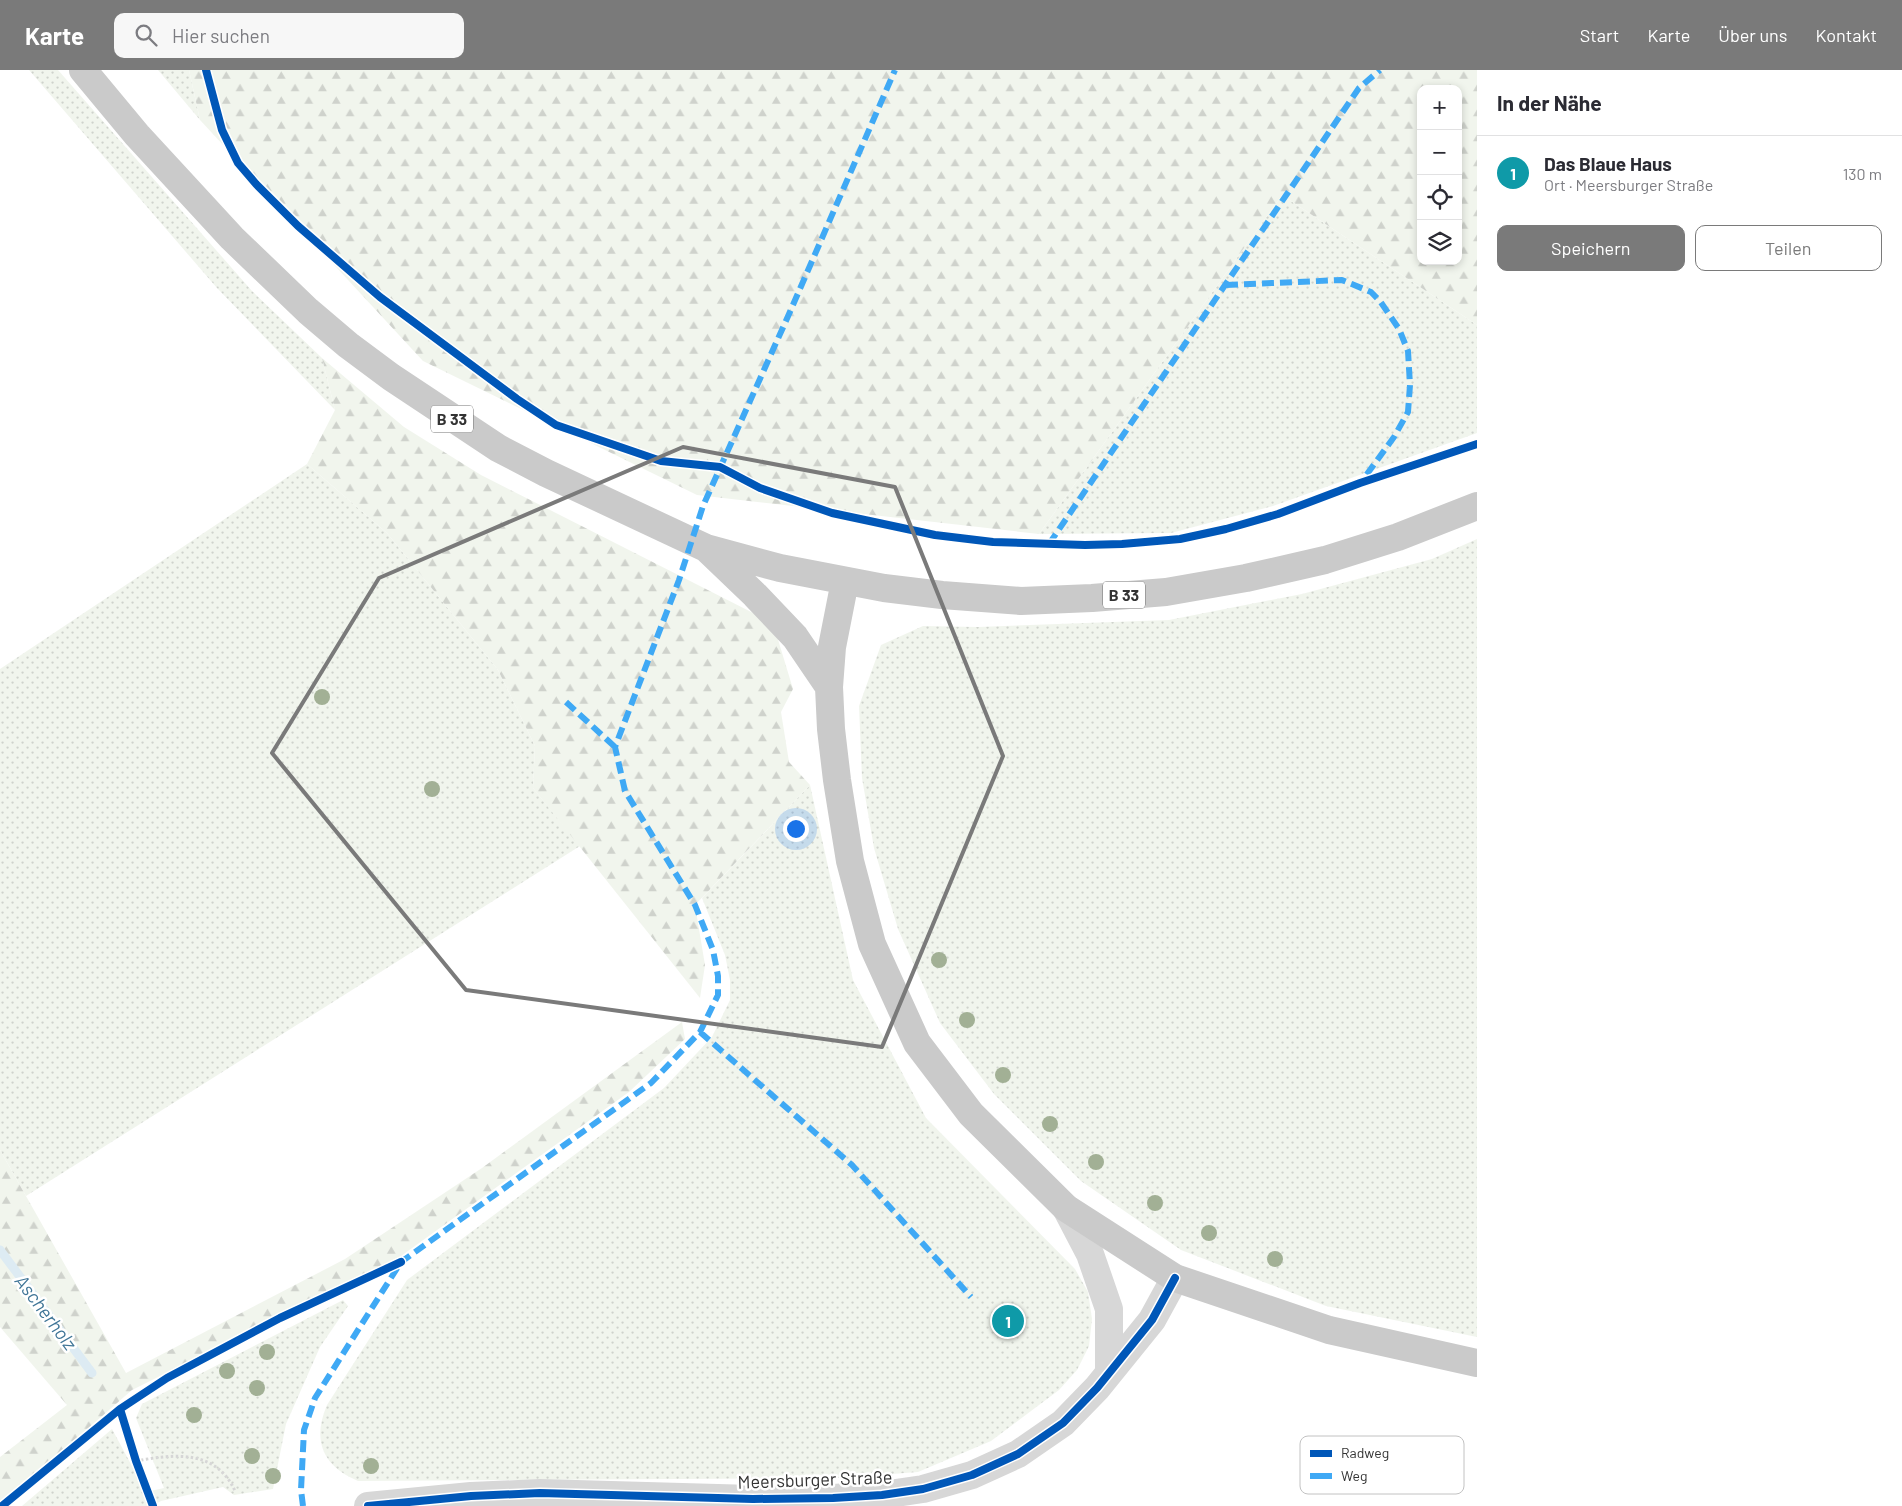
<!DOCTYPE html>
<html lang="de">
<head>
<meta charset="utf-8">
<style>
	body { margin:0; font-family:Barlow,sans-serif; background:#f7f7f7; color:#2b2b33 }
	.controls { position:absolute; right:15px; top:15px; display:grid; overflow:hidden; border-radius:10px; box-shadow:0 2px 8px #0003 }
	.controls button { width:45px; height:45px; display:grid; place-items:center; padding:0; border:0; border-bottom:1px solid #e1e1e2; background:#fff; color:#2b2b33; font:25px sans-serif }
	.you { position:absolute; left:795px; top:758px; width:18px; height:18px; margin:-12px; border:4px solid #fff; border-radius:50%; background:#1a73e8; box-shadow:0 0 0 8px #1a73e833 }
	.badge { display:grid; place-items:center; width:32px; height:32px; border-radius:50%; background:#7a7a7a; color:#fff; font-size:16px; font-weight:700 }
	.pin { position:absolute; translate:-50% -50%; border:2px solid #fff; box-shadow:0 1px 5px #0006 }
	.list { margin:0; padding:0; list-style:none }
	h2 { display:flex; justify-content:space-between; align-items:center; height:65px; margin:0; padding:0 20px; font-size:21px }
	h2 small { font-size:16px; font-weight:400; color:#7c7c81 }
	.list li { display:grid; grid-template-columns:32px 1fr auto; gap:15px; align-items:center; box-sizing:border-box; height:75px; padding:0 20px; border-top:1px solid #e1e1e2 }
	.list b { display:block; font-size:19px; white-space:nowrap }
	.list p { margin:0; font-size:16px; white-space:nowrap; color:#7c7c81 }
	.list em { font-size:16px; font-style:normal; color:#7c7c81 }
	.actions { display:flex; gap:10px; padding:15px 20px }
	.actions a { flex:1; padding:11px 0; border:1px solid #7a7a7a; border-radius:10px; text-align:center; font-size:18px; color:#7a7a7a }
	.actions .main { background:#7a7a7a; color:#fff }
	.icon { flex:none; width:28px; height:28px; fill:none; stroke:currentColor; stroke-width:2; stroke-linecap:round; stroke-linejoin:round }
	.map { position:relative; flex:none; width:1477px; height:1436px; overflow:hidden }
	header { display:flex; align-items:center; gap:30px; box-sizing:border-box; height:70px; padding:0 25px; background:#7a7a7a; color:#fff }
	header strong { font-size:24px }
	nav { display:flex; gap:28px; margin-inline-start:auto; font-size:18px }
	.search { width:350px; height:45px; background:#f7f7f7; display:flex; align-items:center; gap:12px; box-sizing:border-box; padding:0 18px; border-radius:10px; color:#7c7c81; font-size:19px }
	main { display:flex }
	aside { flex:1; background:#fff }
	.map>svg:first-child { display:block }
	.green { fill:url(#green-dots) }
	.forest { fill:url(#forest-firs); fill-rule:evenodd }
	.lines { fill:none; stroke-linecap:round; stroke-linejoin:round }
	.stream { stroke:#ddebf3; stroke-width:9 }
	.building { fill:url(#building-cross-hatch) }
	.path { stroke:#d6d6d6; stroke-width:3; stroke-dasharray:2.5 2.5; stroke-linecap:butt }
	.minor { stroke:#d7d7d7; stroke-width:28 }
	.major { stroke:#cacaca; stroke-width:28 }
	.quiet { stroke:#3fa9f5; stroke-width:6; stroke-dasharray:12 6; stroke-linecap:butt }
	.cycleway-casing { stroke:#fff; stroke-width:11 }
	.cycleway { stroke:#0057b8; stroke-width:8 }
	.tree { fill:#a2b095 }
	.marked { fill:none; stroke:#7a7a7a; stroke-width:4; stroke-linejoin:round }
	.labels { text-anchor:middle; stroke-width:5; stroke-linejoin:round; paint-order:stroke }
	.shield { fill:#fff; stroke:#707070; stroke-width:1 }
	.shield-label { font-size:16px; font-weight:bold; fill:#333 }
	.street-label { font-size:18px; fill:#333; stroke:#fff }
	.water-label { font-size:19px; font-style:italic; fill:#3f7597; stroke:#fff }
	.key { fill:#fff; stroke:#c2c2c2; stroke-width:1 }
	.key-label { font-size:14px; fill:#333 }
</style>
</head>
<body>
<header>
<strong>Karte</strong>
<div class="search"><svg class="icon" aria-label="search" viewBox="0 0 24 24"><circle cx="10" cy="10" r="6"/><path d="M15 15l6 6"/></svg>Hier suchen</div>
<nav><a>Start</a><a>Karte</a><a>Über uns</a><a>Kontakt</a></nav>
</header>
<main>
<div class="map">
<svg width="1477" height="1436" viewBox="0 0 1477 1436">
	<defs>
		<pattern id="green-dots" width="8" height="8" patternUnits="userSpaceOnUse" patternTransform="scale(1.25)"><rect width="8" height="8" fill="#f1f5ed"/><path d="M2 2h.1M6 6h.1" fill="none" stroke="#cfd2cc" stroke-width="1.8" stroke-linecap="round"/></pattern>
		<pattern id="forest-firs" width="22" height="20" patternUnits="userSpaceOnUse" patternTransform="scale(1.25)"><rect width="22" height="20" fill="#f1f5ed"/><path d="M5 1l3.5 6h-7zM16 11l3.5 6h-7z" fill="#cfd2cc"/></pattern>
		<pattern id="building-cross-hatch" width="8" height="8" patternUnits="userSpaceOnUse" patternTransform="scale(1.25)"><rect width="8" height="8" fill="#818181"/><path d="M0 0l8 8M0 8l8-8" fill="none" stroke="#6a6a6a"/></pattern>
	</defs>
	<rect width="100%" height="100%" fill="#fff"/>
	<!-- green -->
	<path class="green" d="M29,0H58L252,221L322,288L335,340L217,218Z
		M158,0H189L200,50Z
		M1282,125L1477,255V363L1273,436L1171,463L1039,464Z
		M307,394L387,463L498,600L535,676L533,718L580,776L26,1126L0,1080V599Z
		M1477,469V1267L1326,1236L1181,1180L1081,1111L994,1024L940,953L898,859L874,778L862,708L859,636L881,575L923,556L978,557L1169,550L1302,524L1432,489Z
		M810,715L853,910L926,1048L1075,1199L1088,1222L1092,1249L1089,1276L1077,1300L1059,1320L991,1371L918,1402L839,1408L358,1411C322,1396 312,1370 327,1335L407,1210L664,1018L712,967L730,930V910L725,885L702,828Z
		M343,1230L348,1236L320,1277L286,1354L273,1419L234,1425L223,1417L161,1431L152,1436H22L112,1359L146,1422L164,1418L136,1348L142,1334Z"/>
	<!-- forest -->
	<path class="forest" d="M189,0H1477V255L1282,125L1039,464L697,425L423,291L200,50ZM1421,19H1458V191H1421Z
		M322,288L404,357L481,405L773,553L793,619L781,642L789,692L810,715L695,835L705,895L700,928L533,718L535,676L498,600L387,463L307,394L335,340Z
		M682,952L685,969L629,1022L401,1186L132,1320L0,1435V1387L67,1335L0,1257V1080L126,1303L345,1189L482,1098Z"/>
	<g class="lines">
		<!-- stream -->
		<path class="stream" d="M0,1180L92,1303"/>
	</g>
	<!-- building -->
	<path class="building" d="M1001,1237L1023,1248L1015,1265L993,1255Z"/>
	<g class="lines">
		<!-- path -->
		<path class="path" d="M136,1391C174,1384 216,1379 235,1421"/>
		<!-- minor -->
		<path class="minor" d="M1066,1138L1090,1184L1109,1239V1303
			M368,1436L471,1426L540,1423L753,1429L833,1428L882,1425L923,1419L972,1405L1018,1384L1063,1353L1097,1318L1152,1250L1175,1208"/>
		<!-- major -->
		<path class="major" d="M83,0L137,65L232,168L308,241L348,275L391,307L498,378L546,403L706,478L780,498L884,518L942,525L1021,531L1092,528L1166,522L1246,508L1325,490L1398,467L1477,436
			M708,480L755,525L795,567L829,617
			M845,511L832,577L829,617L831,659L837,710L850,791L872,874L917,973L971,1044L1066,1138L1175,1208L1329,1260L1477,1293"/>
		<!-- quiet -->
		<path class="quiet" d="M1226,215L1342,210L1371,222L1380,231L1399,259L1408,281L1410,315L1408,342L1394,367L1362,411
			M1049,474L1359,18L1380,0
			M566,632L615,677
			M700,962L852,1095L971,1227
			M303,1436L301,1420L304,1360L315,1328L401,1192L651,1013L700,962L718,925V906L713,880L695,835L625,721L615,677L679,510L703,436L789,244L895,0"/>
		<defs>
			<path id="cycleway" d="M206,0L222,60L238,93L256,114L298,156L380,227L517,329L556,355L661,391L720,397L760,418L832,443L935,465L993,472L1085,475L1122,474L1180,469L1226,459L1278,444L1360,413L1477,374
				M2,1436L120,1339
				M153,1436L136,1391L120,1339L167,1308L280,1248L401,1192
				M368,1436L471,1426L540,1423L753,1429L833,1428L882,1425L923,1419L972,1405L1018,1384L1063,1353L1097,1318L1152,1250L1175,1208"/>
		</defs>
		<!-- cycleway casing -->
		<use href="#cycleway" class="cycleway-casing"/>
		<!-- cycleway -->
		<use href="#cycleway" class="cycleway"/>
	</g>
	<!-- trees -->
	<g class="tree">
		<circle cx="322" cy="627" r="8"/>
		<circle cx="432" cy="719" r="8"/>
		<circle cx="939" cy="890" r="8"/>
		<circle cx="967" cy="950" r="8"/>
		<circle cx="1003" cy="1005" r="8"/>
		<circle cx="1050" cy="1054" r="8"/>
		<circle cx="1096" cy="1092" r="8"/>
		<circle cx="1155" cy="1133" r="8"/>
		<circle cx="1209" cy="1163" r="8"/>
		<circle cx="1275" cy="1189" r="8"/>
		<circle cx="267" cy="1282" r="8"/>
		<circle cx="227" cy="1301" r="8"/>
		<circle cx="257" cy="1318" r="8"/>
		<circle cx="194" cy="1345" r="8"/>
		<circle cx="252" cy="1386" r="8"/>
		<circle cx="371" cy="1396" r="8"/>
		<circle cx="273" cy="1406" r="8"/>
	</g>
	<!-- marked area -->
	<path class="marked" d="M683,377L895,417L1003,686L882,977L466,920L272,683L379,508Z"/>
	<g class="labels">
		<!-- shield labels -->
		<g class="shield">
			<rect x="431" y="335.5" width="42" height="27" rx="4"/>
			<rect x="1103" y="511.5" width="42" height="27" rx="4"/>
		</g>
		<g class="shield-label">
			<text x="452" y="355">B 33</text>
			<text x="1124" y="531">B 33</text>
		</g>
		<!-- street labels -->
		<g class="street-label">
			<text transform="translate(815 1410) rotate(-2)" y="6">Meersburger Straße</text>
		</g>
		<!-- water labels -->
		<g class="water-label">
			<text transform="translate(46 1242) rotate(53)" y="7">Ascherholz</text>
		</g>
	</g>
	<!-- legend -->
	<rect x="1300" y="1366" width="164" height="58" rx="8" class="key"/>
	<rect x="1310" y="1380" width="22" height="7" fill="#0057b8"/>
	<rect x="1310" y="1403" width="22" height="6" fill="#3fa9f5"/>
	<g class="key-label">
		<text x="1341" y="1388">Radweg</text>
		<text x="1341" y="1411">Weg</text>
	</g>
</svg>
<div class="controls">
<button>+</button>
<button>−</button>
<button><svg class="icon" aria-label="locate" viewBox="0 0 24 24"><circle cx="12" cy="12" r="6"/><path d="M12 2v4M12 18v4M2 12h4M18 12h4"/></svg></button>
<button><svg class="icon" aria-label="layers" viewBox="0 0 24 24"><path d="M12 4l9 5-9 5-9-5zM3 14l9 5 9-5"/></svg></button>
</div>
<div class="you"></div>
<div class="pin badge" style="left:1008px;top:1251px;background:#0f9aa8">1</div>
</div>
<aside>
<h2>In der Nähe<small></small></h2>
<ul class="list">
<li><span class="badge" style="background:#0f9aa8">1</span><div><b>Das Blaue Haus</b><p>Ort · Meersburger Straße</p></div><em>130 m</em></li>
</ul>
<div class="actions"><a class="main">Speichern</a><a>Teilen</a></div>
</aside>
</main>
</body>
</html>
